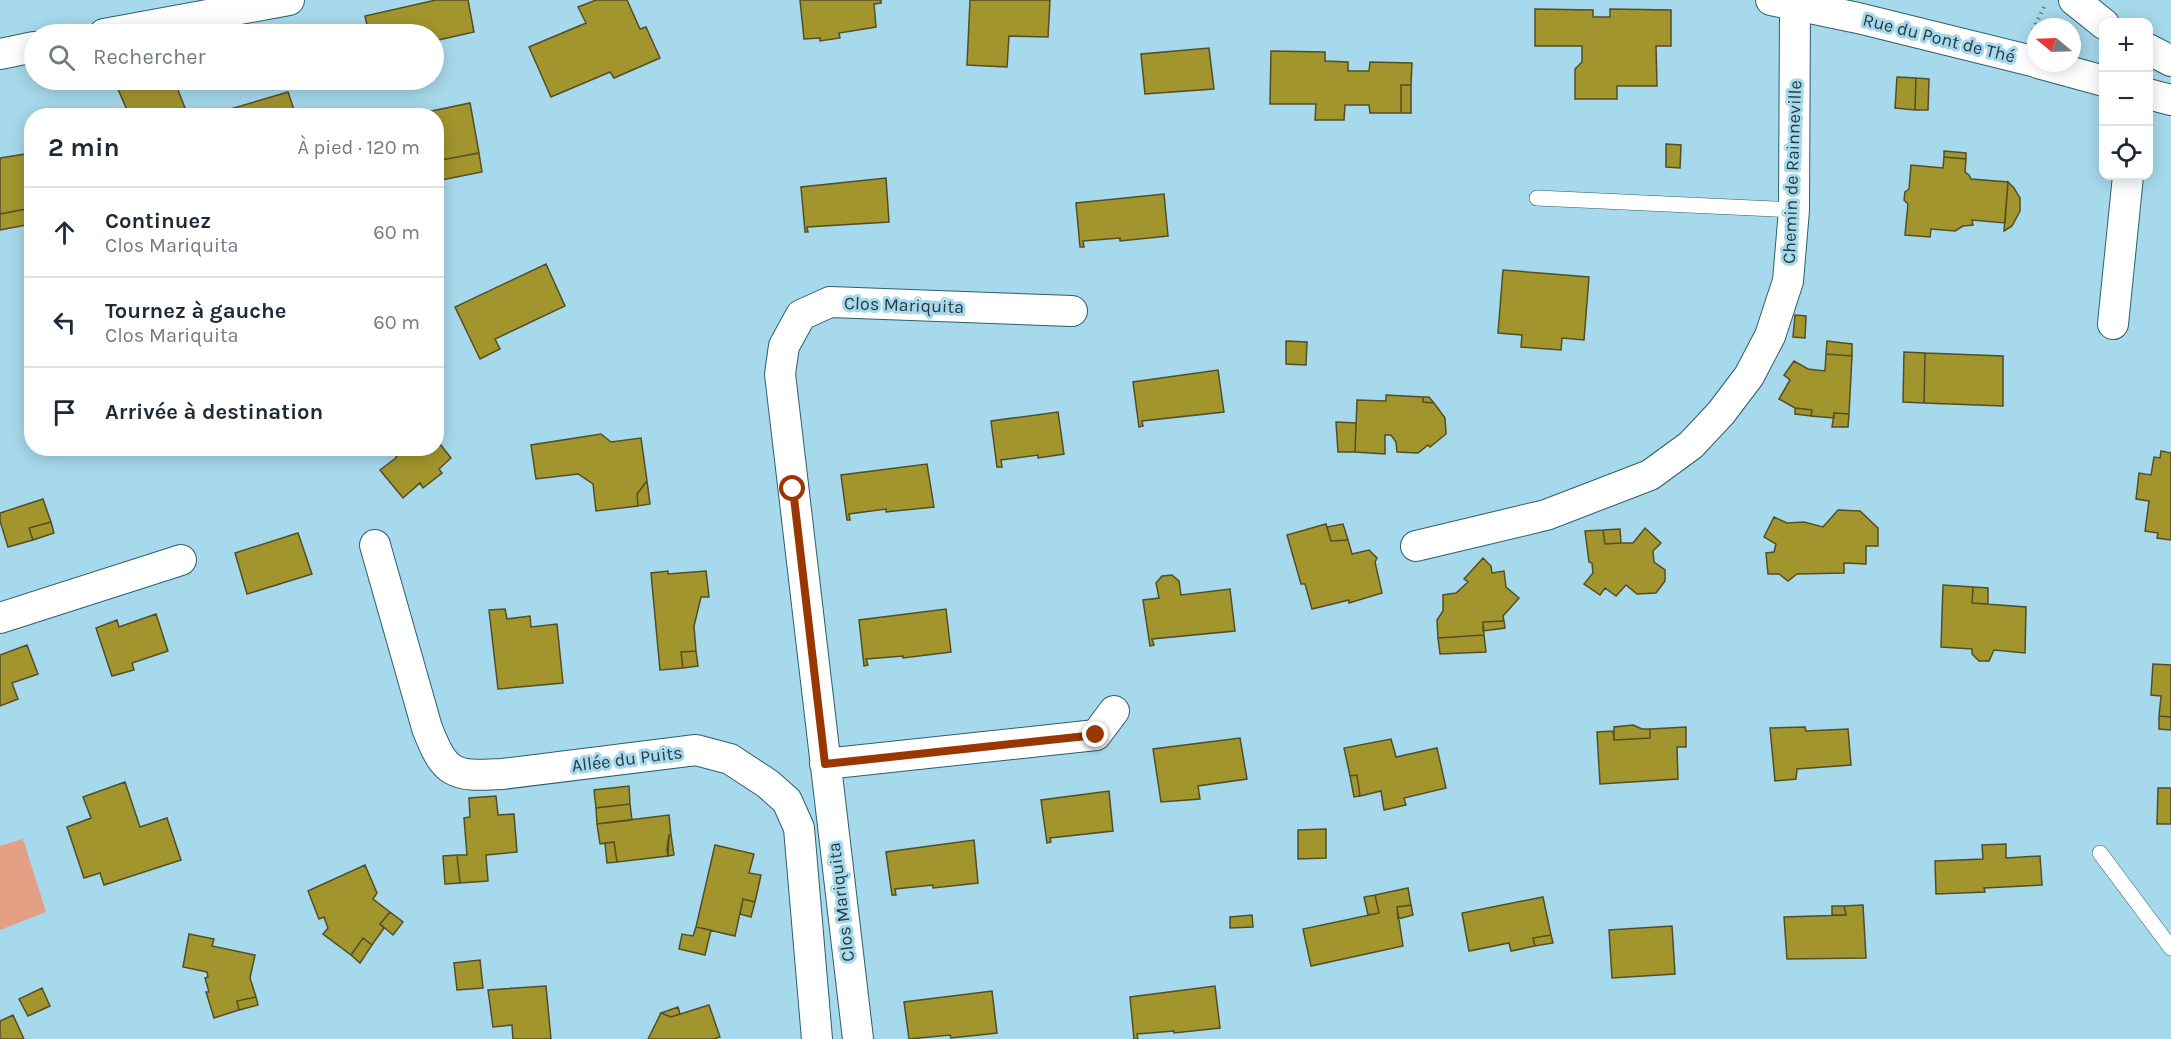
<!DOCTYPE html>
<html lang="fr">
<head>
<meta charset="utf-8">
<style>
	body { margin:0; font-family:Karla,sans-serif; background:#f2f2f3; color:#1f2937 }
	.controls { position:absolute; right:18px; top:18px; display:grid; overflow:hidden; border-radius:12px; box-shadow:0 3px 15px #0003 }
	.controls button { width:54px; height:54px; display:grid; place-items:center; padding:0; border:0; border-bottom:2px solid #e0e1e3; background:#fff; color:#1f2937; font:30px sans-serif }
	.compass { position:absolute; left:2027px; top:18px; width:54px; height:54px; border-radius:50%; background:#fff; box-shadow:0 3px 15px #0003; rotate:289deg }
	.stop { position:absolute; width:18px; height:18px; margin:-14px; border:4px solid #9a3700; border-radius:50%; background:#fff }
	.stop.end { background:#9a3700; border-color:#fff; box-shadow:0 2px 6px #0008 }
	.list { margin:0; padding:0; list-style:none }
	h2 { display:flex; justify-content:space-between; align-items:center; height:78px; margin:0; padding:0 24px; font-size:26px }
	h2 small { font-size:20px; font-weight:400; color:#747a83 }
	.list li { display:grid; grid-template-columns:39px 1fr auto; gap:18px; align-items:center; box-sizing:border-box; height:90px; padding:0 24px; border-top:2px solid #e0e1e3 }
	.list b { display:block; font-size:22px; white-space:nowrap }
	.list p { margin:0; font-size:20px; white-space:nowrap; color:#747a83 }
	.list em { font-size:20px; font-style:normal; color:#747a83 }
	.icon { flex:none; width:33px; height:33px; fill:none; stroke:currentColor; stroke-width:2; stroke-linecap:round; stroke-linejoin:round }
	.map { position:relative; flex:none; width:2171px; height:1039px; overflow:hidden }
	.search { position:absolute; background:#fff; box-shadow:0 3px 15px #0003; left:24px; top:24px; width:420px; height:66px; display:flex; align-items:center; gap:15px; box-sizing:border-box; padding:0 21px; border-radius:33px; color:#747a83; font-size:22px }
	.panel { position:absolute; background:#fff; box-shadow:0 3px 15px #0003; left:24px; top:108px; width:420px; height:348px; border-radius:24px }
	.map>svg:first-child { display:block }
	.green { fill:#e49e83 }
	.building { fill:#a2952d; stroke:#534e26; stroke-width:1.5 }
	.lines { fill:none; stroke-linecap:round; stroke-linejoin:round }
	.lane-casing { stroke:#2d5e6e; stroke-width:16 }
	.street-casing { stroke:#2d5e6e; stroke-width:32 }
	.path { stroke:#618490; stroke-width:4; stroke-dasharray:1.5 4.5; stroke-linecap:butt }
	.lane { stroke:#fff; stroke-width:15 }
	.street { stroke:#fff; stroke-width:30 }
	.route { stroke:#9a3700; stroke-width:8 }
	.labels { text-anchor:middle; stroke-width:6; stroke-linejoin:round; paint-order:stroke }
	.street-label { font-size:18px; fill:#273c43; stroke:#a6d9eb }
</style>
</head>
<body>
<div class="map">
<svg width="2171" height="1039" viewBox="0 0 2171 1039">
	<rect width="100%" height="100%" fill="#a6d9eb"/>
	<!-- green -->
	<path class="green" d="M23,839L46,912L0,930V846Z"/>
	<!-- building -->
	<path class="building" d="M436,0H468L474,32L434,41V34H369L365,16Z
		M596,0H627L640,29L646,27L660,58L614,78L610,72L551,97L529,47L586,23L578,7Z
		M800,0H881V3L874,4L876,27L839,33L840,38L820,41V38L804,39Z
		M970,0H1050L1048,37L1009,36L1007,67L967,65Z
		M1535,9L1593,10V17H1610V9L1671,10V46H1656L1657,86H1617V99H1575V69L1582,62V46H1535Z
		M1209,48L1214,89L1145,94L1141,54Z
		M1271,51L1325,52V61L1348,62V71H1369L1370,62L1412,63L1411,85H1401V113H1370L1369,105H1345L1344,120H1315L1316,104H1270Z
		M1897,77L1916,78L1915,110L1895,108Z
		M1916,78L1929,79L1928,110H1915Z
		M114,80H174L185,108L156,116H124L121,111L127,110Z
		M1401,85H1411V113H1401Z
		M288,92L296,116H229L227,110Z
		M470,103L479,153L436,161V116H408Z
		M1666,144L1681,145L1680,168L1666,167Z
		M1944,151L1966,153V159L1944,157Z
		M32,153V208L0,214V158Z
		M479,153L482,172L436,181V161Z
		M1944,157L1966,159L1965,172L1969,175L1971,179L2008,182L2005,223L1972,220L1973,225L1963,226L1955,231L1931,229L1930,237L1905,235L1908,204L1904,200L1905,192L1909,189L1911,165L1943,168Z
		M886,178L889,222L807,227L808,232H805L801,187Z
		M2008,182L2014,188L2020,198V211L2012,226L2004,231Z
		M1164,194L1168,236L1120,241V238L1083,241L1084,247H1080L1076,203Z
		M32,208V224L0,230V214Z
		M546,264L565,306L495,339L500,349L480,359L455,307Z
		M1503,270L1589,277L1584,340L1562,338L1561,350L1521,347L1522,335L1498,333Z
		M1795,315L1806,316L1805,338L1793,337Z
		M1286,341L1307,342L1306,365L1286,364Z
		M1827,341L1852,344V356L1826,354Z
		M1904,352L1925,353L1924,403L1903,402Z
		M1925,353L2003,356V406L1924,403Z
		M1826,354L1852,356L1849,414L1834,413V418L1811,416L1812,410L1795,408L1779,399L1790,380L1784,375L1794,361L1808,369L1825,371Z
		M1218,370L1224,412L1142,421L1143,426L1139,427L1133,382Z
		M1386,395L1423,397V402L1434,403L1445,418L1446,434L1430,447L1428,445L1418,453L1397,452L1396,442L1391,435H1385V454L1355,452L1357,400L1386,401Z
		M1423,397H1429L1434,403L1423,402Z
		M1795,408L1812,410L1811,416L1795,414Z
		M1058,412L1064,454L1038,458V455L1001,460L1002,467H997L991,421Z
		M1834,413L1849,414L1848,427H1832Z
		M1336,422L1356,423L1355,452H1338Z
		M601,434L611,442L641,438L647,481L637,494L638,506L596,511L593,484L578,474L536,479L531,445Z
		M436,439L451,458L439,469L442,473L423,488L420,483L403,498L380,470L397,457L393,453L398,448H436Z
		M2161,451L2171,453V540L2157,538L2158,533L2145,531L2149,501L2136,499L2139,473L2151,475L2154,457L2160,458Z
		M927,464L934,507L886,512V509L849,514L850,520H847L841,475Z
		M647,481L650,504L638,506L637,494Z
		M43,499L51,522L29,528L33,540L8,547L0,521V513Z
		M1838,510L1860,511L1878,528V546H1866V564L1844,563V573L1797,574L1788,581L1779,574H1768L1766,553L1774,552L1776,544L1764,537L1774,517L1787,523L1804,522L1823,527Z
		M51,522L54,533L33,540L29,528Z
		M1326,524L1331,541L1348,540L1352,554L1369,550L1377,558L1375,562L1382,593L1349,603V600L1312,609L1305,584H1301L1287,535Z
		M1343,524L1348,540L1331,541L1327,527Z
		M1645,528L1661,543L1653,551L1654,562L1665,570V581L1656,593L1637,594L1626,585L1616,596L1605,588L1600,595L1584,584L1593,573L1592,563L1589,562L1585,531L1603,530L1605,544L1621,543H1633Z
		M1620,529L1621,543L1605,544L1603,530Z
		M298,533L312,574L247,594L235,553Z
		M1483,558L1491,566L1492,573L1504,571L1506,587L1519,598L1503,616L1504,621L1483,622L1484,635L1438,638L1437,620L1443,611V595L1456,593L1468,582L1464,579Z
		M668,571V574L706,571L709,597H701L694,626L696,651L681,652L683,668L660,670L651,573Z
		M1172,575L1179,581L1181,595L1230,589L1235,631L1152,639L1154,645L1150,646L1143,600L1159,598L1156,583L1162,576Z
		M1943,585L1973,587L1972,603L2026,607L2025,653L1994,650L1989,661H1979L1972,654V649L1941,647Z
		M1973,587L1988,588V604L1972,603Z
		M505,609L507,619L530,616L531,627L557,624L563,683L498,689L489,610Z
		M946,609L951,652L903,658V656L866,659L868,665L864,666L859,620Z
		M156,614L168,651L132,663L134,670L112,676L96,628L117,620L119,627Z
		M1504,621L1505,628L1483,631V622Z
		M1484,635L1486,652L1440,654L1438,638Z
		M27,645L38,674L12,683L18,699L0,706V655Z
		M696,651L698,666L683,668L681,652Z
		M2153,664L2171,665V717L2159,716L2161,696L2151,695Z
		M2159,716L2171,717V730L2159,729Z
		M1633,725L1642,729H1650V738L1614,740V727Z
		M1686,727V747H1677L1678,779L1600,784L1597,732L1613,731L1614,740L1650,738V729Z
		M1805,727L1806,731L1848,729L1851,765L1797,769L1796,779L1775,781L1770,728Z
		M1240,738L1247,779L1198,786L1200,799L1161,802L1153,749Z
		M1391,739L1396,757L1437,748L1446,788L1404,798L1406,805L1384,810L1381,791L1360,796L1357,775L1350,776L1344,748Z
		M1357,775L1360,796L1354,797L1350,776Z
		M125,782L140,827L167,818L181,860L104,885L100,873L84,878L67,827L91,818L83,797Z
		M629,786L630,804L596,808L594,790Z
		M2158,788H2171V824H2157Z
		M1109,791L1113,831L1050,838L1051,842L1047,843L1041,800Z
		M496,796L498,815L514,814L517,852L486,855L488,881L460,883L457,855H467L464,818L470,817L469,798Z
		M630,804L632,820L597,824L596,808Z
		M669,815L671,835H669L667,849L668,856L617,862L614,842L600,844L597,824Z
		M1326,829V858L1298,859V830Z
		M669,835H671L674,855L668,856Z
		M974,840L978,883L933,888V885L895,889L896,895H892L886,852Z
		M614,842L617,862L607,863L605,843Z
		M2006,844V858L2040,856L2042,885L1984,888L1985,892L1936,894L1935,861L1983,859L1982,845Z
		M715,845L754,854L749,873L761,875L755,902L743,899L735,936L696,927Z
		M457,855L460,883L445,884L443,856Z
		M365,865L377,893L373,899L390,912L380,924L384,928L372,945L363,938L351,955L323,934L328,928L324,917L319,919L308,891Z
		M1408,888L1411,905L1397,907L1403,946L1311,966L1303,929L1379,913L1375,895Z
		M1375,895L1379,913L1368,915L1364,897Z
		M1543,897L1551,935L1533,938L1535,946L1511,951L1509,943L1469,951L1462,913Z
		M743,899L755,902L751,917L740,914Z
		M1411,905L1413,915L1398,919L1397,907Z
		M1863,905L1866,958L1787,959L1784,917L1846,915L1844,906Z
		M1832,906H1844L1846,915H1832Z
		M390,912L403,922L393,935L380,924Z
		M1252,915L1253,927L1230,928V917Z
		M1672,926L1675,974L1612,978L1609,930Z
		M696,927L711,930L705,955L679,949L682,934L693,936Z
		M189,934L214,939L212,946L255,955L250,978L256,997L237,1001L239,1010L214,1018L206,992H209L205,978L208,977L207,972L183,967Z
		M1551,935L1553,943L1535,946L1533,938Z
		M363,938L372,945L360,963L351,955Z
		M480,960L483,988L457,990L454,963Z
		M546,986L551,1039H513L512,1025L493,1027L488,990Z
		M1215,986L1220,1028L1174,1033V1031L1137,1034L1138,1039H1134L1130,997Z
		M42,988L50,1006L28,1016L19,999Z
		M992,991L997,1033L951,1038L950,1035L909,1039L904,1002Z
		M256,997L258,1005L239,1010L237,1001Z
		M709,1005L720,1037L714,1039H648L661,1013L671,1017Z
		M678,1007L680,1014L671,1017L661,1013Z
		M13,1015L24,1039H0V1021Z"/>
	<g class="lines">
		<defs>
			<path id="lane" d="M1537,198L1794,210
				M2100,853L2171,948"/>
			<path id="street" d="M1771,0L1858,18L2036,62
				M2074,0L2104,24
				M104,34L289,0
				M2148,49L2171,61
				M0,54L34,47
				M2038,63L2104,81
				M2148,94L2171,100
				M2113,324L2128,176
				M375,545L427,728C445,774 452,777 502,774L696,750L730,759L768,784L787,801L799,828L817,1039
				M1416,546L1546,515L1650,475L1691,445L1721,413L1749,376L1770,336L1788,281L1794,210L1795,5
				M0,618L181,560
				M825,764L1096,735L1114,711
				M858,1039L780,374L784,346L801,315L830,302L1072,311"/>
		</defs>
		<!-- lane casing -->
		<use href="#lane" class="lane-casing"/>
		<!-- street casing -->
		<use href="#street" class="street-casing"/>
		<!-- path -->
		<path class="path" d="M2033,30L2044,7"/>
		<!-- lane -->
		<use href="#lane" class="lane"/>
		<!-- street -->
		<use href="#street" class="street"/>
	</g>
	<g class="lines">
		<!-- route -->
		<path class="route" d="M793,489L825,764L1096,735"/>
	</g>
	<g class="labels">
		<!-- street labels -->
		<g class="street-label">
			<text transform="translate(1939 38) rotate(14)" y="6">Rue du Pont de Thé</text>
			<text transform="translate(1792 172) rotate(-88)" y="6">Chemin de Rainneville</text>
			<text transform="translate(904 305) rotate(2)" y="6">Clos Mariquita</text>
			<text transform="translate(627 759) rotate(-7)" y="6">Allée du Puits</text>
			<text transform="translate(841 902) rotate(-97)" y="6">Clos Mariquita</text>
		</g>
	</g>
</svg>
<div class="controls">
<button>+</button>
<button>−</button>
<button><svg class="icon" aria-label="locate" viewBox="0 0 24 24"><circle cx="12" cy="12" r="6"/><path d="M12 2v4M12 18v4M2 12h4M18 12h4"/></svg></button>
</div>
<svg class="compass" viewBox="-18 -18 36 36"><path d="M0-13l5 13h-10z" fill="#e53935"/><path d="M0 13l5-13h-10z" fill="#747a83"/></svg>
<div class="stop" style="left:793px;top:489px"></div>
<div class="stop end" style="left:1096px;top:735px"></div>
<div class="search"><svg class="icon" aria-label="search" viewBox="0 0 24 24"><circle cx="10" cy="10" r="6"/><path d="M15 15l6 6"/></svg>Rechercher</div>
<section class="panel">
<h2>2 min<small>À pied · 120 m</small></h2>
<ul class="list">
<li><svg class="icon" aria-label="ahead" viewBox="0 0 24 24"><path d="M12 20V5M6 11l6-6 6 6"/></svg><div><b>Continuez</b><p>Clos Mariquita</p></div><em>60 m</em></li>
<li><svg class="icon" aria-label="left" viewBox="0 0 24 24"><path d="M17 20v-9H6M10 6l-5 5 5 5"/></svg><div><b>Tournez à gauche</b><p>Clos Mariquita</p></div><em>60 m</em></li>
<li><svg class="icon" aria-label="arrive" viewBox="0 0 24 24"><path d="M6 21V4h12l-3 4 3 4H6"/></svg><div><b>Arrivée à destination</b></div></li>
</ul>
</section>
</div>
</body>
</html>
